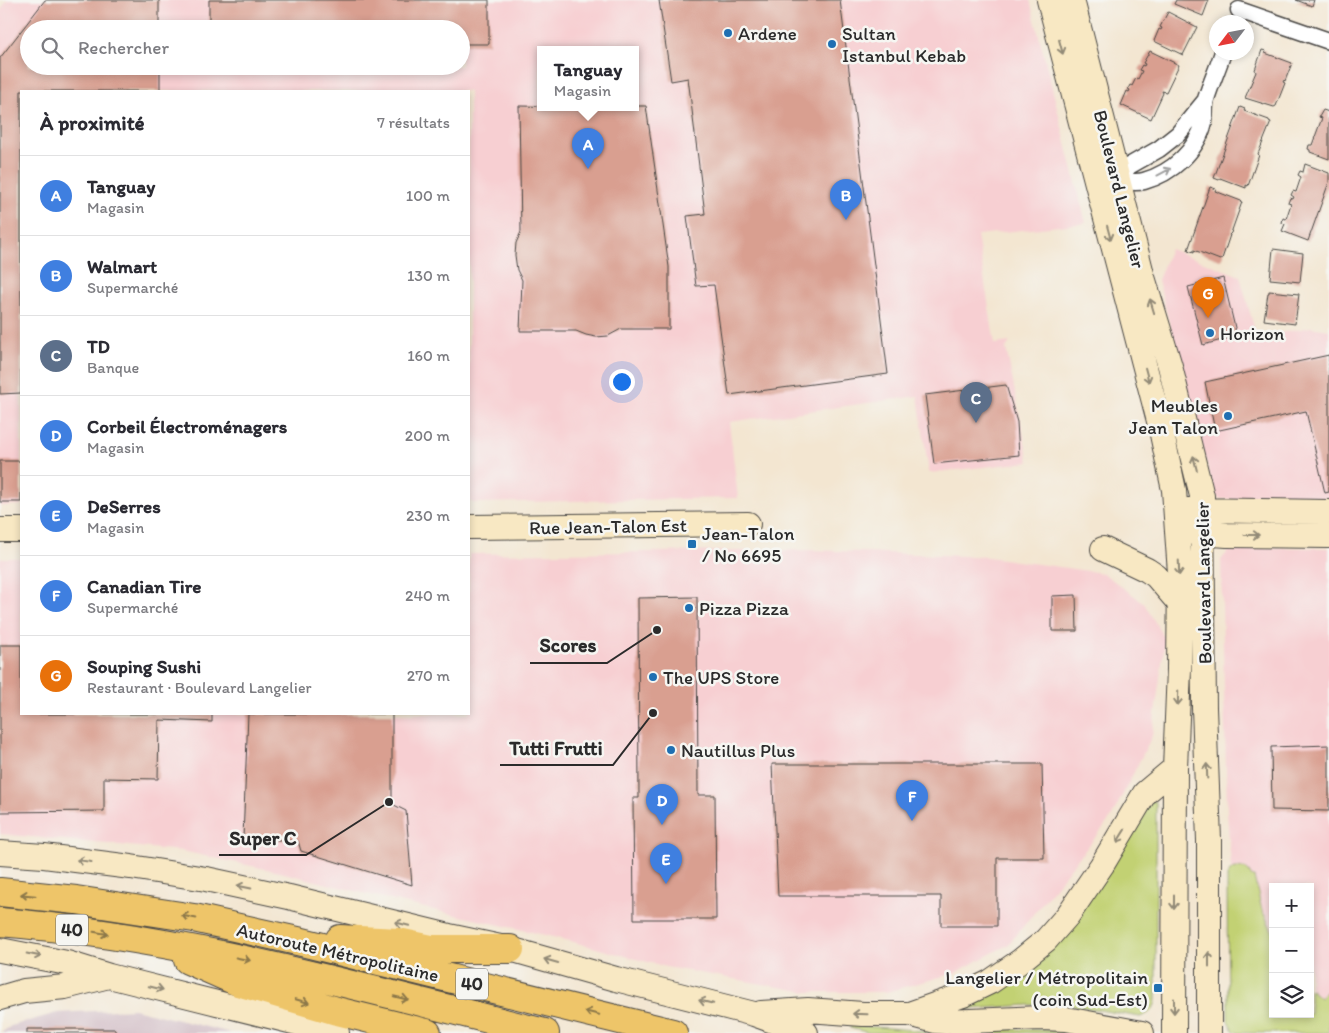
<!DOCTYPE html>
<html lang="fr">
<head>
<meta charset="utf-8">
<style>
	body { margin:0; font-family:Itim,sans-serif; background:#f7f7f7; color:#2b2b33 }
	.controls { position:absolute; right:15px; bottom:15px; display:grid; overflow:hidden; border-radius:0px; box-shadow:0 2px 8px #0003 }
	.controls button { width:45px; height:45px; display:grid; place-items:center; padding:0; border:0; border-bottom:1px solid #e1e1e2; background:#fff; color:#2b2b33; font:25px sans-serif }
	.compass { position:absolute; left:1209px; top:15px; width:45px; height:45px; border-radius:50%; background:#fff; box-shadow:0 2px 8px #0003; rotate:238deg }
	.you { position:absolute; left:621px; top:381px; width:18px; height:18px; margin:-12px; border:4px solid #fff; border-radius:50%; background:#1a73e8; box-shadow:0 0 0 8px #1a73e833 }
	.badge { display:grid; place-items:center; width:32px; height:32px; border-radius:50%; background:#b45309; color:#fff; font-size:16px; font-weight:700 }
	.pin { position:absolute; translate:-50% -41px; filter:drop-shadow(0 1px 2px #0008) }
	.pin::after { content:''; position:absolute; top:26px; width:18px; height:15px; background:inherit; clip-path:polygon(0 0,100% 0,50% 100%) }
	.popup { position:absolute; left:537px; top:46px; width:102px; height:65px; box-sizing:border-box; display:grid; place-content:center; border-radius:0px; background:#fff; filter:drop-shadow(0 1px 4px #0005); font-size:16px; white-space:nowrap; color:#7c7c81 }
	.popup b { font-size:19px; color:#2b2b33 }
	.popup::after { content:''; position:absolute; left:50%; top:100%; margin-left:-10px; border:10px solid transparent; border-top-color:#fff }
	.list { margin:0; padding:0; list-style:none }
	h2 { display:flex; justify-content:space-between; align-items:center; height:65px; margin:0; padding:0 20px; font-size:21px }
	h2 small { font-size:16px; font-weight:400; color:#7c7c81 }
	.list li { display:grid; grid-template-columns:32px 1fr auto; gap:15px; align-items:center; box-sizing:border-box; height:80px; padding:0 20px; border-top:1px solid #e1e1e2 }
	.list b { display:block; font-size:19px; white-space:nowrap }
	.list p { margin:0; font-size:16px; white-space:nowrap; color:#7c7c81 }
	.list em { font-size:16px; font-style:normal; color:#7c7c81 }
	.icon { flex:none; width:28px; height:28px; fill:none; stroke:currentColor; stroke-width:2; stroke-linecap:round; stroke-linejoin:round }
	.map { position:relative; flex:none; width:1329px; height:1033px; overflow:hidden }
	.search { position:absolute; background:#fff; box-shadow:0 2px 8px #0003; left:20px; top:20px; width:450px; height:55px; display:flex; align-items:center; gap:12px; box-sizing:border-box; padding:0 18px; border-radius:28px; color:#7c7c81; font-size:19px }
	.panel { position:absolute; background:#fff; box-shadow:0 2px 8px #0003; left:20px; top:90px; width:450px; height:625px; border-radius:0px }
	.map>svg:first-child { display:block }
	.built { fill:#f7cfd2; fill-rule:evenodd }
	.industrial { fill:#d2bdc6 }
	.green { fill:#c2d173; stroke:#767e4f }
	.building { fill:#d99f90 }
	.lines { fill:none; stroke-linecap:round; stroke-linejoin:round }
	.minor-casing { stroke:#494744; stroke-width:19 }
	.secondary-casing { stroke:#494744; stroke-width:26 }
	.motorway-casing { stroke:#494744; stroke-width:30 }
	.minor { stroke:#fff; stroke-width:16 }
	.secondary { stroke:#f8e8c3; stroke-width:24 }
	.motorway { stroke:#eec569; stroke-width:28 }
	.oneway { stroke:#928a77 }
	.oneway2 { stroke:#a0a0a0 }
	.oneway3 { stroke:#8c784a }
	.poi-dot { fill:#1f6fb2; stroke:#f6f6f2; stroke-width:2 }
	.labels { text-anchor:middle; stroke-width:5; stroke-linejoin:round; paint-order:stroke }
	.shield { fill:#f6f6f2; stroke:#686867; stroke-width:1 }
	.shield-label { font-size:18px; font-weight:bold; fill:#2b2b2b }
	.poi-label { font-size:19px; fill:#2b2b2b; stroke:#f6f6f2; text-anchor:start }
	.street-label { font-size:19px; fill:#2b2b2b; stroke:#f6f6f2 }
	.leader { fill:none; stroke:#2b2b2b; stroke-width:2 }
	.callout-dot { fill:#2b2b2b; stroke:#f6f6f2; stroke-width:2 }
	.callout-label { font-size:20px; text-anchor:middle; font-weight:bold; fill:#2b2b2b; stroke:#f6f6f2; stroke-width:5; stroke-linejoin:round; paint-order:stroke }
</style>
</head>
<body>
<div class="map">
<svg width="1329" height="1033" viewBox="0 0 1329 1033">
	<rect width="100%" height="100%" fill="#f6f6f2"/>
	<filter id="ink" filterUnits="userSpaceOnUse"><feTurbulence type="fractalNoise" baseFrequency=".02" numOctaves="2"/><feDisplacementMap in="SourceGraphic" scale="10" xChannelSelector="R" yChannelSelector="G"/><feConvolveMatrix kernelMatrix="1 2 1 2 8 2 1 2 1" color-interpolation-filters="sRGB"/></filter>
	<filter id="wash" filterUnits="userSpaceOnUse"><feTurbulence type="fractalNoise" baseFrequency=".0096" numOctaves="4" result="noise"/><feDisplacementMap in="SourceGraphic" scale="20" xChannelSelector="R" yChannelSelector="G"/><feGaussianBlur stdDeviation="1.12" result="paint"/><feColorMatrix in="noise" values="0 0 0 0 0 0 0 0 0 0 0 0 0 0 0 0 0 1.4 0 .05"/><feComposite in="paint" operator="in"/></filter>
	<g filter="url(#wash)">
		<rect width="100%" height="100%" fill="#f3e6d1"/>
		<!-- built -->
		<path class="built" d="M7,0H1030L1086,223L977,235L995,344L1010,342L1006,348L1029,462L929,473L918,396L729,422L738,498L473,503L469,501V91H21V505L0,506V12ZM29,29H461V66H29ZM540,50H636V108H540Z
			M1170,249L1240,276L1257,338L1310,327L1329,330V501L1219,499L1215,495L1158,280Z
			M1232,547L1329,548V1033L1241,1007L1227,811L1221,560ZM1273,887H1310V1014H1273Z
			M812,550L988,557L1103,573L1144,603L1165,640L1152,736L1111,818L1009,944L955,973L886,992H807L666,967L566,940L399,902L284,873L182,851L0,834V558H21V714H469V554Z"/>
		<!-- industrial -->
		<path class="industrial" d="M134,1009L231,1033H1L11,1026L57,1013Z"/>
		<!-- green -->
		<path class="green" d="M1152,800L1156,802V1001C1154,1010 1149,1014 1140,1017L1070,1005L1044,1004L955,1010L993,989Z
			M1236,868L1247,869L1252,877H1254L1262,910L1273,932V1014H1310V989L1320,998L1329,989V1033H1238L1233,1030L1228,1021L1227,875L1232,869Z
			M851,1025L925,1031L1002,1029L1046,1030L1078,1033H870L850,1028Z"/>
		<g id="blocks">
			<!-- building -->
			<path class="building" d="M45,0H159V29H29V66H160V91H21V393L0,394V58Z
				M209,0H489V44H461V29H209Z
				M659,0H840L888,374L729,395L714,285L696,286L687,216L705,214L688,78L671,81Z
				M1176,0H1209L1203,16L1174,4Z
				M1296,0H1314L1312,6Z
				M1168,12L1197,27L1183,55L1154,41L1159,29L1161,30L1162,28L1160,27Z
				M1262,50L1266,51L1265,53L1292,63L1285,81L1284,80L1283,82L1285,83L1276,106L1274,107L1245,98L1256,72L1255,70Z
				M1150,51L1179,65L1166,92L1162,91L1163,93L1151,119L1121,105L1127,91L1129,92L1130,90L1128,89L1130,85L1132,86L1136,78L1138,79L1142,71L1139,70L1142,65L1144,66L1145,64L1143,63Z
				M519,106L636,108V106H646L669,267V329H621L608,336L596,337L586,335L576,331H520L522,280L517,270L515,255L516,243L521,232Z
				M1240,107L1245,109L1244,111L1269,120V121L1271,122L1258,154L1259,155L1248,186L1246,185V188L1220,178L1219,180L1214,178Z
				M1323,110L1329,112V159L1310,152V150L1308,149L1309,145H1312L1322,118L1319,117Z
				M1305,164L1329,173V182L1308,241L1282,231L1285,224L1282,223L1283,218L1286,219L1291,204L1288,203L1290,198L1293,199L1294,197L1291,195L1293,191L1296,192L1301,177L1298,175L1300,171L1303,172Z
				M1210,187L1216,189L1215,191L1241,201L1242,202L1231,233L1229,235H1230L1222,259L1220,260L1194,250V252L1188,250Z
				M1273,249L1303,253L1300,282L1270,279Z
				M1223,278L1237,336L1203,345L1188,287Z
				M1269,291L1299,294L1295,324L1264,320L1268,293H1269Z
				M1329,355V492L1325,493L1306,411L1215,431L1205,382Z
				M1006,385L1017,422L1019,455L934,464L925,395Z
				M0,461H21V502H0Z
				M1076,595L1077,631H1052V596Z
				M697,597L698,795H715L716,919H634L633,798H639L638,598Z
				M0,645H21V714H212V722L159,720L158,779L104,778V811L0,812Z
				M248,714H392V804L406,811L412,885L301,851L298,841L243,838Z
				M1329,745V811L1272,810L1271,747Z
				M772,764H1042L1044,858H997V926H941V896H778Z
				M27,1029H115V1033H27Z"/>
		</g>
	</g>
	<g filter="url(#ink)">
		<use href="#blocks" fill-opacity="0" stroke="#494744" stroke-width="1"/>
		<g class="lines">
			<defs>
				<path id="minor" d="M1239,10L1329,41
					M1118,180L1129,166L1159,149L1178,134L1205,101
					M1110,182C1122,179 1133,184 1144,181C1172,173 1197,151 1204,122C1205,114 1204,106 1206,99C1211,83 1218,68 1223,52"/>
				<path id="secondary" d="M1049,0L1160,425L1174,490L1180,573L1179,669L1175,768L1174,1033
					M1072,0L1142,274L1170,366L1202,496L1204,708L1209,840V1033
					M1188,510L1329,512
					M469,527L748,524
					M0,530H21
					M1187,532L1227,535L1329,536
					M1103,549L1147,570L1156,576L1180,604
					M0,853L44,856L131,867L206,879L289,897L449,936L510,949L616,979L754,1014L806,1033
					M0,950L67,963L109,976L337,1033
					M0,998L24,991L65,987L109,976
					M761,1013L808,1010L863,1014H909L935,1021L946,1022L1041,1018L1066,1019L1142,1033
					M909,1014L963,995L990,982L1019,962L1046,940L1068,915L1102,865L1145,793L1175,768"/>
				<path id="motorway" d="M0,892L76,900L194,918L302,942L673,1033
					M0,922C186,937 365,989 545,1033
					M340,939L398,942L431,949H510
					M188,960L238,982L337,1011L427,1033"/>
			</defs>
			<!-- minor casing -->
			<use href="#minor" class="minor-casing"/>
			<!-- secondary casing -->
			<use href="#secondary" class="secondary-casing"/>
			<!-- motorway casing -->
			<use href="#motorway" class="motorway-casing"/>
			<!-- minor -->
			<use href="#minor" class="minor"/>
			<!-- secondary -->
			<use href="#secondary" class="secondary"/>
			<!-- motorway -->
			<use href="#motorway" class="motorway"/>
		</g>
		<!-- one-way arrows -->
		<defs><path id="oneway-shaft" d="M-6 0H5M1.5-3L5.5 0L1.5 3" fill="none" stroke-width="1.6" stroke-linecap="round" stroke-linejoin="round" transform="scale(1.25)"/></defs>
		<g class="oneway">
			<use href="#oneway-shaft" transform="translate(1061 47) rotate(75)"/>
			<use href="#oneway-shaft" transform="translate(1109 233) rotate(75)"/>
			<use href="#oneway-shaft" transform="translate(1152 306) rotate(-107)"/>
			<use href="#oneway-shaft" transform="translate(1147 375) rotate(75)"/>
			<use href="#oneway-shaft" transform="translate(1195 463) rotate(-104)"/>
			<use href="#oneway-shaft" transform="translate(1252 535)"/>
			<use href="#oneway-shaft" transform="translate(1179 568) rotate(88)"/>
			<use href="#oneway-shaft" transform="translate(1178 698) rotate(92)"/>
			<use href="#oneway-shaft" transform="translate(1207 771) rotate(-92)"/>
			<use href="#oneway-shaft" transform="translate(1121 836) rotate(122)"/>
			<use href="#oneway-shaft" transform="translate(84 861) rotate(-172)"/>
			<use href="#oneway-shaft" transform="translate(244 887) rotate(-168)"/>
			<use href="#oneway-shaft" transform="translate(1174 902) rotate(90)"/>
			<use href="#oneway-shaft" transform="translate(402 924) rotate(-166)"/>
			<use href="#oneway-shaft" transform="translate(34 955) rotate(11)"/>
			<use href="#oneway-shaft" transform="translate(1209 959) rotate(-90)"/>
			<use href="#oneway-shaft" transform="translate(551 961) rotate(-164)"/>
			<use href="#oneway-shaft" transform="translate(156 988) rotate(14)"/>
			<use href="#oneway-shaft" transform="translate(706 1002) rotate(-166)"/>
			<use href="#oneway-shaft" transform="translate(1174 1006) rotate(90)"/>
			<use href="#oneway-shaft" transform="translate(860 1014) rotate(-178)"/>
		</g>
		<use class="oneway2" href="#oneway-shaft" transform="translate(1164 172) rotate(-28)"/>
		<g class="oneway3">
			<use href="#oneway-shaft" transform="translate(28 895) rotate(-175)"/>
			<use href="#oneway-shaft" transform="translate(189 917) rotate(-169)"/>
			<use href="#oneway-shaft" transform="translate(101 933) rotate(9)"/>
			<use href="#oneway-shaft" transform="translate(243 959) rotate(12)"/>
			<use href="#oneway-shaft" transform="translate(401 998) rotate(14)"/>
			<use href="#oneway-shaft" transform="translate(302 1001) rotate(16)"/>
			<use href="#oneway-shaft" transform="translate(592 1013) rotate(-166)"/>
		</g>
	</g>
	<!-- markers -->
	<g class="poi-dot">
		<circle cx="728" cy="33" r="5"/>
		<circle cx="832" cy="44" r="5"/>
		<circle cx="1210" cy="333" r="5"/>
		<circle cx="1228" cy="416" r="5"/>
		<rect x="687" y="539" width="10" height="10" rx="2.5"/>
		<circle cx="689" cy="608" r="5"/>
		<circle cx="653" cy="677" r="5"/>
		<circle cx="671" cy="750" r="5"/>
		<rect x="1153" y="983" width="10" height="10" rx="2.5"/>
	</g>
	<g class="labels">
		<!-- shield labels -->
		<g class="shield">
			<rect x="56" y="914.5" width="32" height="31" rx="4"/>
			<rect x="456" y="968.5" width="32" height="31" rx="4"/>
		</g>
		<g class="shield-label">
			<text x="72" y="936">40</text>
			<text x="472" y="990">40</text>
		</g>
		<!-- poi labels -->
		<g class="poi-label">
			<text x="738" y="40">Ardene</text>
			<text x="842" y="40">Sultan<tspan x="842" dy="22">Istanbul Kebab</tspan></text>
			<text x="1220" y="340">Horizon</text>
			<text x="1218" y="412" text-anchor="end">Meubles<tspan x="1218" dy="22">Jean Talon</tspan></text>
			<text x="702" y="540">Jean-Talon<tspan x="702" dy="22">/ No 6695</tspan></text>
			<text x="699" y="615">Pizza Pizza</text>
			<text x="663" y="684">The UPS Store</text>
			<text x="681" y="757">Nautillus Plus</text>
			<text x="1148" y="984" text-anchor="end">Langelier / Métropolitain<tspan x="1148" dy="22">(coin Sud-Est)</tspan></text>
		</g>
		<!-- street labels -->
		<g class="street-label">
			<text transform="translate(1120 189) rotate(76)" y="7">Boulevard Langelier</text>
			<text transform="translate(608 526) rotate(-1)" y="7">Rue Jean-Talon Est</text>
			<text transform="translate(1203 583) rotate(-91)" y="7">Boulevard Langelier</text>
			<text transform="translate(338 952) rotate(13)" y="7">Autoroute Métropolitaine</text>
		</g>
	</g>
	<!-- callouts -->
	<path class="leader" d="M657 630L607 663H530M653 713L613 765H500M389 802L306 855H219"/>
	<g class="callout-dot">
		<circle cx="657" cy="630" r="5"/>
		<circle cx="653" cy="713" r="5"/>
		<circle cx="389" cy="802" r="5"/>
	</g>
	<g class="callout-label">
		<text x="568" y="652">Scores</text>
		<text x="556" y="755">Tutti Frutti</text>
		<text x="263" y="845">Super C</text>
	</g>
</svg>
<div class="controls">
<button>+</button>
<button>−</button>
<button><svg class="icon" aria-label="layers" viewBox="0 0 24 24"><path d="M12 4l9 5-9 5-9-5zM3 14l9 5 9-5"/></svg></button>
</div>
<svg class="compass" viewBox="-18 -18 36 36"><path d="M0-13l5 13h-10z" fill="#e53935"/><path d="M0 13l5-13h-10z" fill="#7c7c81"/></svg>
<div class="you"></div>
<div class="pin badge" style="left:588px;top:169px;background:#3f7fe0">A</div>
<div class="popup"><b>Tanguay</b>Magasin</div>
<div class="pin badge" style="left:846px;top:220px;background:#3f7fe0">B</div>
<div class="pin badge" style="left:976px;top:423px;background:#5c6f8a">C</div>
<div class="pin badge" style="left:662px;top:825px;background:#3f7fe0">D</div>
<div class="pin badge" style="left:666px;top:884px;background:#3f7fe0">E</div>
<div class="pin badge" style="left:912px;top:821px;background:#3f7fe0">F</div>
<div class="pin badge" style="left:1208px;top:318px;background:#e8710a">G</div>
<div class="search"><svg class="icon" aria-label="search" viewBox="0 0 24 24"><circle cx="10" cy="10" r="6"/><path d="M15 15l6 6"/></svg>Rechercher</div>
<section class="panel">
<h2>À proximité<small>7 résultats</small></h2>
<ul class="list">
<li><span class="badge" style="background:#3f7fe0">A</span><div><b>Tanguay</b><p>Magasin</p></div><em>100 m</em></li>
<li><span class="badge" style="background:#3f7fe0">B</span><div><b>Walmart</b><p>Supermarché</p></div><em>130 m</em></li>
<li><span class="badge" style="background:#5c6f8a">C</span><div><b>TD</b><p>Banque</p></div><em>160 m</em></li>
<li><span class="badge" style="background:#3f7fe0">D</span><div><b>Corbeil Électroménagers</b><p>Magasin</p></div><em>200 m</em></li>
<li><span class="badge" style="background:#3f7fe0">E</span><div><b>DeSerres</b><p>Magasin</p></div><em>230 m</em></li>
<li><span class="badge" style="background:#3f7fe0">F</span><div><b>Canadian Tire</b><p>Supermarché</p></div><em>240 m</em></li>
<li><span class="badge" style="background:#e8710a">G</span><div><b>Souping Sushi</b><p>Restaurant · Boulevard Langelier</p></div><em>270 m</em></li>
</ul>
</section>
</div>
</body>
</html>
